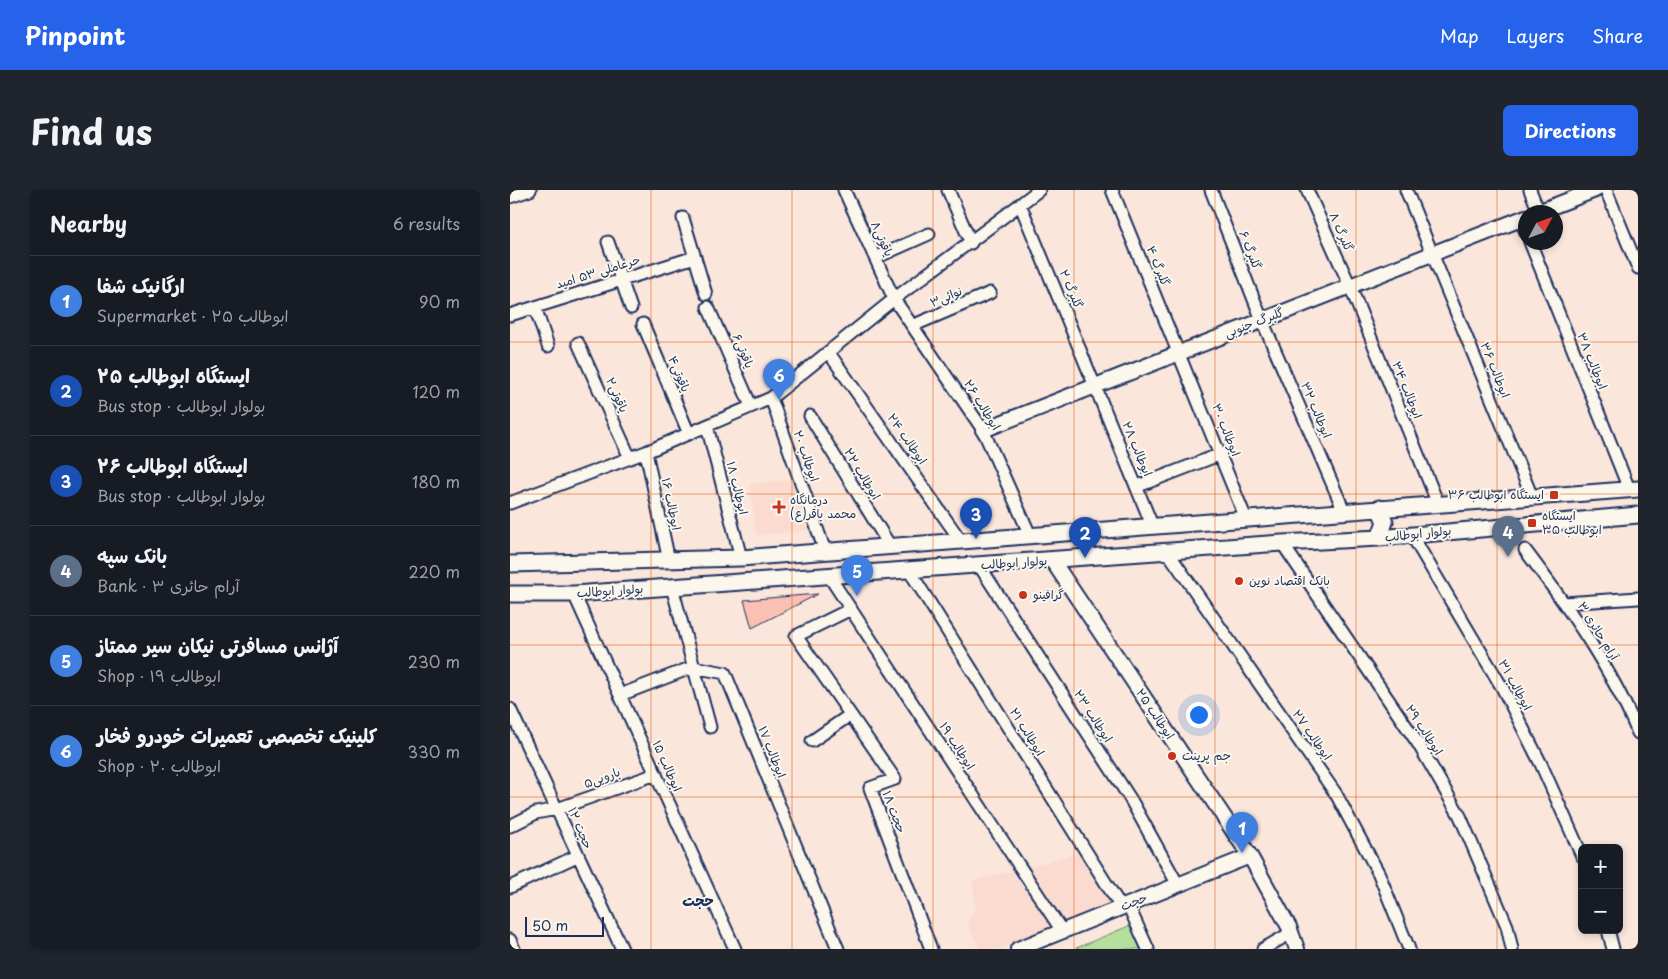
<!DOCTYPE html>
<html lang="en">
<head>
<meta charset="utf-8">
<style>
	body { margin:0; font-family:"Playpen Sans","Playpen Sans Arabic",sans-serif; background:#20242c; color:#f1f3f6 }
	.controls { position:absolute; right:15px; bottom:15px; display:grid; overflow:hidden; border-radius:8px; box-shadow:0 2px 8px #0003 }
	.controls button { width:45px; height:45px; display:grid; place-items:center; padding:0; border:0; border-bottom:1px solid #363941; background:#171b24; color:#f1f3f6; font:25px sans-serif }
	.compass { position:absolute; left:1008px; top:15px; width:45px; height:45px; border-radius:50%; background:#171b24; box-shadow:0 2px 8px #0003; rotate:49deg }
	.scale { position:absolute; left:15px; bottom:12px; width:79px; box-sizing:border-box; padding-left:5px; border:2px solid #1b2f5e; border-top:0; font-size:14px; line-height:18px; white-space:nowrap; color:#1b2f5e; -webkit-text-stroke:4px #fbf7ec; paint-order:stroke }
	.you { position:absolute; left:688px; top:524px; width:18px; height:18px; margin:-12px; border:4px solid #fff; border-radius:50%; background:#1a73e8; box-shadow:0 0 0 8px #1a73e833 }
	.badge { display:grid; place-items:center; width:32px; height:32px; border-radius:50%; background:#2563eb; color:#fff; font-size:16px; font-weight:700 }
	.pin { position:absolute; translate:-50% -41px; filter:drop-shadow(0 1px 2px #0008) }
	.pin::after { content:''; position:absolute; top:26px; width:18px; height:15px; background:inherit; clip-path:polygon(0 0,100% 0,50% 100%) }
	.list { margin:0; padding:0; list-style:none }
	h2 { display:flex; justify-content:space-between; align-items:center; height:65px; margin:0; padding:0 20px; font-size:21px }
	h2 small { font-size:16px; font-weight:400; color:#9ea1a6 }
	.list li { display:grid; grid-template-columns:32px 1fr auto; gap:15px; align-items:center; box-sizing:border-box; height:90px; padding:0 20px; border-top:1px solid #363941 }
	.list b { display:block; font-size:19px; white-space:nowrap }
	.list p { margin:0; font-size:16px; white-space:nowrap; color:#9ea1a6 }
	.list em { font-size:16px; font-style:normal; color:#9ea1a6 }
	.map { position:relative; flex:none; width:1128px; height:759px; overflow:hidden; border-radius:8px }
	header { display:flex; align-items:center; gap:30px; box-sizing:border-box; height:70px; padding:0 25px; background:#2563eb; color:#fff }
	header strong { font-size:24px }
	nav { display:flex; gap:28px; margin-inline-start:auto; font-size:18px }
	.intro { display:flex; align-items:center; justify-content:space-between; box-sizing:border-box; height:120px; padding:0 30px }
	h1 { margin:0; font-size:35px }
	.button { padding:12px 22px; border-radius:8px; background:#2563eb; color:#fff; font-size:18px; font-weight:700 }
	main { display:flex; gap:30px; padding:0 30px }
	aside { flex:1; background:#171b24; border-radius:8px; box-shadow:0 2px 8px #0003 }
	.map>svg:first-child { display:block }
	.built { fill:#fbdbcf }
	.green { fill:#b5df9d; stroke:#68877e }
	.building { fill:#fbc0b4; stroke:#1b2f5e }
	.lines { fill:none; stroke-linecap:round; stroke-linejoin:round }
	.minor-casing { stroke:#1b2f5e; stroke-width:15 }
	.tertiary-casing { stroke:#1b2f5e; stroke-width:18 }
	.secondary-casing { stroke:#1b2f5e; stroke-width:19 }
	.minor { stroke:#fbf7ec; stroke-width:11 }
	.tertiary { stroke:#fbf7ec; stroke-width:14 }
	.secondary { stroke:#fbf7ec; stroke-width:15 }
	.grid { fill:none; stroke:#de5710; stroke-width:1; stroke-opacity:0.55 }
	.poi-dot { fill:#c8321e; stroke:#fbf7ec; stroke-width:2 }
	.labels { text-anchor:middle; stroke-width:4; stroke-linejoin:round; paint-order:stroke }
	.street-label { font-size:12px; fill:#1b2f5e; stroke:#fbf7ec }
	.poi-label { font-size:12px; fill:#1b2f5e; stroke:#fbf7ec; text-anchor:start }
	.neighbourhood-label { font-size:14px; font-weight:bold; fill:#1b2f5e; stroke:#fbf7ec }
</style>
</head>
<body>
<header>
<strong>Pinpoint</strong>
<nav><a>Map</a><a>Layers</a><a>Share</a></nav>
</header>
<div class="intro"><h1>Find us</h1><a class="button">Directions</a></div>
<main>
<aside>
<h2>Nearby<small>6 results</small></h2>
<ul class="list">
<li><span class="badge" style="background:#3f7fe0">1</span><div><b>ارگانیک شفا</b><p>Supermarket · ابوطالب ۲۵</p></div><em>90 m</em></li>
<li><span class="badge" style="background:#1a4fb4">2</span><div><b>ایستگاه ابوطالب ۲۵</b><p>Bus stop · بولوار ابوطالب</p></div><em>120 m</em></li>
<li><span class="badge" style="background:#1a4fb4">3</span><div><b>ایستگاه ابوطالب ۲۶</b><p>Bus stop · بولوار ابوطالب</p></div><em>180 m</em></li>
<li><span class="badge" style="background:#5c6f8a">4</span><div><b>بانک سپه</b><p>Bank · آرام حائری ۳</p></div><em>220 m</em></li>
<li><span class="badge" style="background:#3f7fe0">5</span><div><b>آژانس مسافرتی نیکان سیر ممتاز</b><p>Shop · ابوطالب ۱۹</p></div><em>230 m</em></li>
<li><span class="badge" style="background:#3f7fe0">6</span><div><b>کلینیک تخصصی تعمیرات خودرو فخار</b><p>Shop · ابوطالب ۲۰</p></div><em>330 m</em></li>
</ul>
</aside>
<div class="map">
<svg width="1128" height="759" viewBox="0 0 1128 759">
	<rect width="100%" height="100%" fill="#fbe6db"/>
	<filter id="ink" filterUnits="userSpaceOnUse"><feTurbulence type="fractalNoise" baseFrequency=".02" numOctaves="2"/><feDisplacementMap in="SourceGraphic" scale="10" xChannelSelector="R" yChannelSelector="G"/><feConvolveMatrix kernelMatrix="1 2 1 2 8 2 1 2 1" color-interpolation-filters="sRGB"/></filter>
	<g filter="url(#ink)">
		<!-- built -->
		<path class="built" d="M285,289L302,340L246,345L240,294Z
			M571,662L605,716L553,734L518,677Z
			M501,681L543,739L490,759H470L458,735L465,717L463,691Z"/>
		<!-- green -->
		<path class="green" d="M621,735L632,759H564Z"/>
		<!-- building -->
		<path class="building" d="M308,404L242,438L234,410Z"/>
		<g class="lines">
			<defs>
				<path id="minor" d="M334,0L384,109L473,240L520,345
					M438,0L461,53
					M602,0L736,329
					M701,0L752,130L834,321
					M797,0L840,96L928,314
					M896,0L1022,307
					M1020,0L1029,22
					M1096,0L1128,78
					M0,7L20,0
					M510,14L642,335
					M173,28L196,104
					M1010,29L1016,42
					M98,52L121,118
					M1020,52L1119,299
					M365,68L419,44
					M25,117L38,156
					M198,117L241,216
					M0,125L185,67
					M133,134L179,244
					M402,136L480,103
					M68,153L120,268
					M319,163L451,351
					M261,208L315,361
					M300,226L380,356
					M197,236L231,368
					M136,262L159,371
					M628,296L711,264
					M0,313L136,262L261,208L384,109L529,0
					M901,344L993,499L1031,574L1072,666
					M772,353L909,555L950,626L997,736L1002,759
					M1015,360C1058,417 1101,477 1128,543
					M657,361L826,604L869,684L899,759
					M469,375L621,610L668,695
					M399,380L611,717
					M319,386L552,741
					M162,397L200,537
					M64,404L225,759
					M1054,413L1128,408
					M341,419L286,446L385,589L360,598L421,759
					M183,477L215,483L328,759
					M110,505L183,477
					M0,519L112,759
					M302,551L340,525
					M0,636L26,623L47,619L146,584
					M0,697L67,666
					M618,715L638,759
					M1098,740L1103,759
					M0,750L4,759
					M753,759L781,743"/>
				<path id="tertiary" d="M1028,22L1085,0
					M473,240L1016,27
					M542,370L740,666L779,737L787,759
					M508,759L740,666"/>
				<path id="secondary" d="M869,318L875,332L869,348
					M0,374L231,368L1128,299
					M0,404H64L772,353L869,348L1128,325"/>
			</defs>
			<!-- minor casing -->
			<use href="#minor" class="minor-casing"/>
			<!-- tertiary casing -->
			<use href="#tertiary" class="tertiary-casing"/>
			<!-- secondary casing -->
			<use href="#secondary" class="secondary-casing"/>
			<!-- minor -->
			<use href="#minor" class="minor"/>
			<!-- tertiary -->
			<use href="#tertiary" class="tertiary"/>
			<!-- secondary -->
			<use href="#secondary" class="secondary"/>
		</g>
	</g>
	<!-- grid -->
	<path class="grid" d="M141,0V759M282,0V759M423,0V759M564,0V759M705,0V759M846,0V759M987,0V759M0,152H1128M0,304H1128M0,455H1128M0,607H1128"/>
	<!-- markers -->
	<g class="poi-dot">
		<rect x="1039" y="300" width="10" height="10" rx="2.5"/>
		<path d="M266.5 309.5h5v5h5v5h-5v5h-5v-5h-5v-5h5z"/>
		<rect x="1017" y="328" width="10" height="10" rx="2.5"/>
		<circle cx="729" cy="391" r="5"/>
		<circle cx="513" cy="405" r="5"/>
		<circle cx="662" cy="566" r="5"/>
	</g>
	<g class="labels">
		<!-- street labels -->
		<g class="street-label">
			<text transform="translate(831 42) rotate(66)" y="4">گلبرگ ۸</text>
			<text transform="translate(372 49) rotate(65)" y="4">یاقوتی۸</text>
			<text transform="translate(740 60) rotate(69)" y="4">گلبرگ ۶</text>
			<text transform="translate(648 76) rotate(68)" y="4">گلبرگ ۴</text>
			<text transform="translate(88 82) rotate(-17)" y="4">حرعاملی ۵۳ امید</text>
			<text transform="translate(561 99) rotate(67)" y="4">گلبرگ ۲</text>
			<text transform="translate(436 107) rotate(-23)" y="4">نوائی۳</text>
			<text transform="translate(744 133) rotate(-21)" y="4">گلبرگ جنوبی</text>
			<text transform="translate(233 161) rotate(67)" y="4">یاقوتی۶</text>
			<text transform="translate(1082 171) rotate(68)" y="4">ابوطالب ۳۸</text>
			<text transform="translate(985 180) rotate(68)" y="4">ابوطالب ۳۶</text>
			<text transform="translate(169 184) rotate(67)" y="4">یاقوتی۴</text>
			<text transform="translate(897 200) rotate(68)" y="4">ابوطالب ۳۴</text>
			<text transform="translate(107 205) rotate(66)" y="4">یاقوتی۲</text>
			<text transform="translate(472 215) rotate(58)" y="4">ابوطالب ۲۶</text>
			<text transform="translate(806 220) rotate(67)" y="4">ابوطالب ۳۲</text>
			<text transform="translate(716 240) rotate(68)" y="4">ابوطالب ۳۰</text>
			<text transform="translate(397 249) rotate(55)" y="4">ابوطالب ۲۴</text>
			<text transform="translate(627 259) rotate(67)" y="4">ابوطالب ۲۸</text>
			<text transform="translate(296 266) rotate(71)" y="4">ابوطالب ۲۰</text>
			<text transform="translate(352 284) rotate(59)" y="4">ابوطالب ۲۲</text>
			<text transform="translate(227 298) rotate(76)" y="4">ابوطالب ۱۸</text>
			<text transform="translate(161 314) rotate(78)" y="4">ابوطالب ۱۶</text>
			<text transform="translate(908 344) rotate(-6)" y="4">بولوار ابوطالب</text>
			<text transform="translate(504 373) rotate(-4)" y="4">بولوار ابوطالب</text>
			<text transform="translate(100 401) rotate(-4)" y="4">بولوار ابوطالب</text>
			<text transform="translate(1088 441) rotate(58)" y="4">آرام حائری ۳</text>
			<text transform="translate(1005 495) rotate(61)" y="4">ابوطالب ۳۱</text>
			<text transform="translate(645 524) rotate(56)" y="4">ابوطالب ۲۵</text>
			<text transform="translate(583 526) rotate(57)" y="4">ابوطالب ۲۳</text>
			<text transform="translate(914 540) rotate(57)" y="4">ابوطالب ۲۹</text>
			<text transform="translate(517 542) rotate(58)" y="4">ابوطالب ۲۱</text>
			<text transform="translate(802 545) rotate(55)" y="4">ابوطالب ۲۷</text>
			<text transform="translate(447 556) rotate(57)" y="4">ابوطالب ۱۹</text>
			<text transform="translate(262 562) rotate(68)" y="4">ابوطالب ۱۷</text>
			<text transform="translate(157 576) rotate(66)" y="4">ابوطالب ۱۵</text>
			<text transform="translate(92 588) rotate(-20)" y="4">بارویی۵</text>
			<text transform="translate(384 622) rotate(69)" y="4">حجت ۱۸</text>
			<text transform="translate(70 638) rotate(67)" y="4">حجت ۱۲</text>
			<text transform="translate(624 712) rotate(-22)" y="4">حجت</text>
		</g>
		<!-- poi labels -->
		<g class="poi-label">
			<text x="1034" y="309" text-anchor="end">ایستگاه ابوطالب ۳۶</text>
			<text x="280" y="314">درمانگاه<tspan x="280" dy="14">محمد باقر(ع)</tspan></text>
			<text x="1032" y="330">ایستگاه<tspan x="1032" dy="14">ابوطالب ۳۵</tspan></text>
			<text x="739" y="395">بانک اقتصاد نوین</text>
			<text x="523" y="409">گرافینو</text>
			<text x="672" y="570">جم پرینت</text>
		</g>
		<!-- neighbourhood labels -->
		<g class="neighbourhood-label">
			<text x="188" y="716">حجت</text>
		</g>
	</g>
</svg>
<div class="controls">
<button>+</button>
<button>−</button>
</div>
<svg class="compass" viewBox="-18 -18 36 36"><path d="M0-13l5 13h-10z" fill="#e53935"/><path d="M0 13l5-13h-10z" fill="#9ea1a6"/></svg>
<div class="scale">50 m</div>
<div class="you"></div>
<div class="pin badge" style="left:732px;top:663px;background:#3f7fe0">1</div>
<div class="pin badge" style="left:575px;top:368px;background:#1a4fb4">2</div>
<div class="pin badge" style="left:466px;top:349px;background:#1a4fb4">3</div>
<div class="pin badge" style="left:998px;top:367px;background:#5c6f8a">4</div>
<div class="pin badge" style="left:347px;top:406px;background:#3f7fe0">5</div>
<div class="pin badge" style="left:269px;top:210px;background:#3f7fe0">6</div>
</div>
</main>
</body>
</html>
